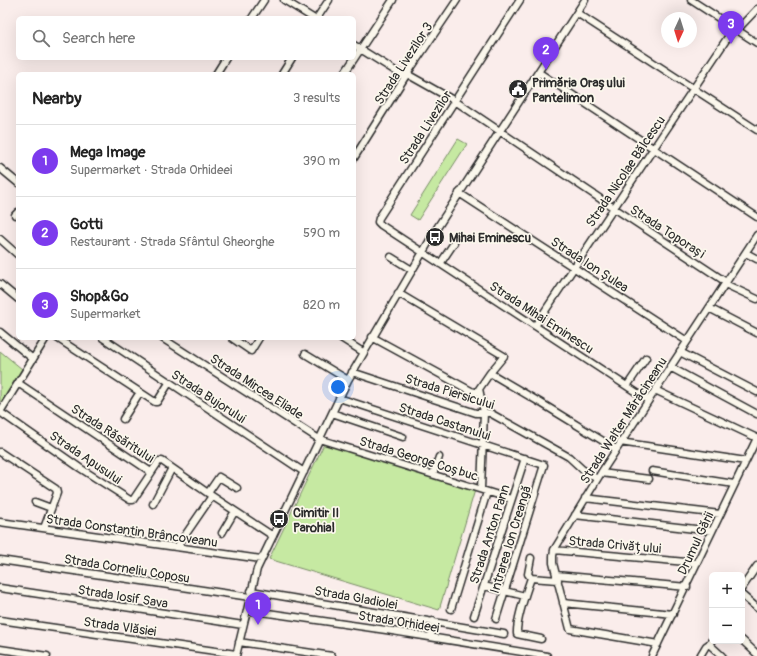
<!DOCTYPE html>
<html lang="en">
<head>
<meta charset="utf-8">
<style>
	body { margin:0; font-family:Pangolin,sans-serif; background:#f2f2f2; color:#222 }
	.controls { position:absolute; right:12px; bottom:12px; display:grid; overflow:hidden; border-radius:6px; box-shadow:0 4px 16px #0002 }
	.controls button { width:36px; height:36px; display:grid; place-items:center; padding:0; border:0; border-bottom:1px solid #e0e0e0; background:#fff; color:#222; font:20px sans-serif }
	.compass { position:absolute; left:661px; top:12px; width:36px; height:36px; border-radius:50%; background:#fff; box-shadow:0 4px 16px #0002; rotate:184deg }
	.you { position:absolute; left:338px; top:387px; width:14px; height:14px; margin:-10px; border:3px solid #fff; border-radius:50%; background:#1a73e8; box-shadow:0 0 0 6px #1a73e833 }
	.badge { display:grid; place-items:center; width:26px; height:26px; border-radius:50%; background:#7c3aed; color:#fff; font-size:13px; font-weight:700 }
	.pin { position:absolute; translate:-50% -33px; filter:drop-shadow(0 1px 2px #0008) }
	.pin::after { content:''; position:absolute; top:21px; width:14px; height:12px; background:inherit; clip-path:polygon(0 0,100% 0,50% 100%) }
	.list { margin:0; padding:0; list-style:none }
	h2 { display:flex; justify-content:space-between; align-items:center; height:52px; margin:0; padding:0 16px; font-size:17px }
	h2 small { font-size:13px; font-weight:400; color:#767676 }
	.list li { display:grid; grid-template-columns:26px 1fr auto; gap:12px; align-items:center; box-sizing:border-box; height:72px; padding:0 16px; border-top:1px solid #e0e0e0 }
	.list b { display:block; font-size:15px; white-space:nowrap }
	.list p { margin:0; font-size:13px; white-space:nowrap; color:#767676 }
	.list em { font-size:13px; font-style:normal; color:#767676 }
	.icon { flex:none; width:22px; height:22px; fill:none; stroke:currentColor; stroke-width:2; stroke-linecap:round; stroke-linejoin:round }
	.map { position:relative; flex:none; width:757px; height:656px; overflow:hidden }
	.search { position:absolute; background:#fff; box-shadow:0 4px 16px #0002; left:16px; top:16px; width:340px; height:44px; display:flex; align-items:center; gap:10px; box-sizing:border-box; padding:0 14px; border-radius:6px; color:#767676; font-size:15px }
	.panel { position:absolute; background:#fff; box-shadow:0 4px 16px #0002; left:16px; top:72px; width:340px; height:268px; border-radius:6px }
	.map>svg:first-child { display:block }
	.green { fill:#c6e9a2; stroke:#788a66 }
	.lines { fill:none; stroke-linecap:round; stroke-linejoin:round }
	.minor-casing { stroke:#2b2b2b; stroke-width:9 }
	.minor { stroke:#fbf7ec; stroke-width:6 }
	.labels { text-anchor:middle; stroke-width:3.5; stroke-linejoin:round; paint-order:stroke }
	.street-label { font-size:13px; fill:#2b2b2b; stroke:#fbf7ec }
	.poi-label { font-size:13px; font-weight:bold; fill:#2b2b2b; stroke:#fbf7ec; text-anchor:start }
</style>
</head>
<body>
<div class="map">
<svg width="757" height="656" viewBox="0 0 757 656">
	<rect width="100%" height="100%" fill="#faedeb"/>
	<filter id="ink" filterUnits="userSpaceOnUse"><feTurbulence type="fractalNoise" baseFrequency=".025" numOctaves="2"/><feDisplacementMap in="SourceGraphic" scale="8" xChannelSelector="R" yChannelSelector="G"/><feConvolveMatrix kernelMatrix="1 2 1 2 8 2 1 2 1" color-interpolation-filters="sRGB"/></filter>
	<g filter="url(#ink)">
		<!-- green -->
		<path class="green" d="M458,139L467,144L418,220L410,215Z
			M0,351L22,369L1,402L0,401Z
			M324,444L475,490L439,610L269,559Z"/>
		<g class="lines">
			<defs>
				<path id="minor" d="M284,0L313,18
					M520,0L379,218L378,222L381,225L648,400
					M691,0L757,43
					M577,13L757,130
					M252,18L264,0
					M317,18L329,0
					M737,30L757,9
					M354,45L405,77
					M538,72L757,217
					M216,74L226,58
					M282,74L292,58
					M344,74L393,0
					M407,74L455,101L614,208L726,282
					M354,158L405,77L457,0
					M0,168L18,183
					M459,193L687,341
					M15,215L18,212
					M0,239L18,255
					M746,253L757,259
					M391,257L412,270
					M440,264L454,243
					M0,284L18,299
					M725,284L757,299
					M398,293L504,356L490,373L479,389L484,412L481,489
					M709,308L757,333
					M535,326L734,28
					M0,332L33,359
					M372,337L471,391L479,393
					M46,338L0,412L80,468L130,500H133L159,461H162L212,496L273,536
					M57,338L155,402H157L169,383
					M103,338L304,472
					M162,338L319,439L511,499
					M232,338L251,351L259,338
					M341,338L363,352
					M680,352L757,392
					M305,354L348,380
					M670,367L757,414
					M352,372L476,413H490L569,457L582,469L597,479
					M490,373L541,403L616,449
					M18,383L151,472
					M627,386L646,358
					M655,390L757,438
					M339,398L544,465L496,619
					M332,413L403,437
					M123,419L140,392
					M620,442L746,461
					M0,452L56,489L57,493L44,528
					M652,471L734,484
					M601,473L649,479
					M433,474L439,457
					M208,493L219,477L237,488
					M585,498L720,514
					M35,502L51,508
					M153,504L172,468
					M575,515L712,531
					M0,522L261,559
					M222,533L235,511
					M177,547L212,496
					M554,550L697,563
					M0,560L250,597
					M556,575L687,587
					M531,578L528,574L531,558
					M484,586L525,596
					M0,588L243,625
					M742,588L757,566
					M251,591L504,634
					M742,595L757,608
					M563,603L673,614
					M451,609L487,492
					M247,610L386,630L547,656
					M474,616L525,458
					M0,620L236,654
					M431,637L433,621
					M541,639L517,634C516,620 526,592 531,578L558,580
					M742,640L757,654
					M239,642L332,656
					M658,644L570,629L553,563V556L554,550L601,473L757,235
					M709,644L722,656
					M0,649L47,656
					M236,656L257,569L348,380L437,228L585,0
					M652,656L757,438
					M700,656L706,646L709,644L712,640"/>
			</defs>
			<!-- minor casing -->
			<use href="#minor" class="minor-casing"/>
			<!-- minor -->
			<use href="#minor" class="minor"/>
		</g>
	</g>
	<!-- icons -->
	<defs>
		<symbol id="civic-disc" viewBox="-11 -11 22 22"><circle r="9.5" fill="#2b2b2b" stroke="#fbf7ec"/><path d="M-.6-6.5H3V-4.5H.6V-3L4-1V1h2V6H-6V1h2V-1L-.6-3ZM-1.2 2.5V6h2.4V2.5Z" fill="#fff"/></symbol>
		<symbol id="bus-disc" viewBox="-11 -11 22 22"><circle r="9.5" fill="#2b2b2b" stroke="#fbf7ec"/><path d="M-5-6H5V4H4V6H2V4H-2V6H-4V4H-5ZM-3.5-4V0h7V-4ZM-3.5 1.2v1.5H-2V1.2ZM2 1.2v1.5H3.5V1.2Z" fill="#fff"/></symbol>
	</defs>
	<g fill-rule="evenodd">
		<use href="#civic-disc" x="507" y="78" width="22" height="22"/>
		<use href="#bus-disc" x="424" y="226" width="22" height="22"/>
		<use href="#bus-disc" x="268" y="508" width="22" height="22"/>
	</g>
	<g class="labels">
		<!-- street labels -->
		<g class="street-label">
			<text transform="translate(403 63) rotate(-57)" y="5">Strada Livezilor 3</text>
			<text transform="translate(425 127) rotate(-57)" y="5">Strada Livezilor</text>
			<text transform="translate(625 171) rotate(-56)" y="5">Strada Nicolae Bălcescu</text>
			<text transform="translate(668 231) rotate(33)" y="5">Strada Toporași</text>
			<text transform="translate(590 264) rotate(33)" y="5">Strada Ion Șulea</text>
			<text transform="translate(542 317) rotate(33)" y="5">Strada Mihai Eminescu</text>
			<text transform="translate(257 386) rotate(33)" y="5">Strada Mircea Eliade</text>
			<text transform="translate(450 391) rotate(17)" y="5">Strada Piersicului</text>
			<text transform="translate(209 396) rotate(33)" y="5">Strada Bujorului</text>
			<text transform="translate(623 420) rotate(-57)" y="5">Strada Walter Mărăcineanu</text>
			<text transform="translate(445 421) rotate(18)" y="5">Strada Castanului</text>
			<text transform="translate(113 433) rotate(33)" y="5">Strada Răsăritului</text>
			<text transform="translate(86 457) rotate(34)" y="5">Strada Apusului</text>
			<text transform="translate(419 458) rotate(17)" y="5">Strada George Coșbuc</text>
			<text transform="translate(132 530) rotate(8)" y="5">Strada Constantin Brâncoveanu</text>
			<text transform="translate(489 534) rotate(-72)" y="5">Strada Anton Pann</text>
			<text transform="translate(510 539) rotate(-73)" y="5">Intrarea Ion Creangă</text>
			<text transform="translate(695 543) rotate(-65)" y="5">Drumul Gării</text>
			<text transform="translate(615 544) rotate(5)" y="5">Strada Crivățului</text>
			<text transform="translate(127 568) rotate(9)" y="5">Strada Corneliu Coposu</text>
			<text transform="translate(123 596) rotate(9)" y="5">Strada Iosif Sava</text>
			<text transform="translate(356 597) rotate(10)" y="5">Strada Gladiolei</text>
			<text transform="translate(399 621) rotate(9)" y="5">Strada Orhideei</text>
			<text transform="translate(120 626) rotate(8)" y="5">Strada Vlăsiei</text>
		</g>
		<!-- poi labels -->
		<g class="poi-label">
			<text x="532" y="87">Primăria Orașului<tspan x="532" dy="15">Pantelimon</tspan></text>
			<text x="449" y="242">Mihai Eminescu</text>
			<text x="293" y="517">Cimitir II<tspan x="293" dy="15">Parohial</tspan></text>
		</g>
	</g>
</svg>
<div class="controls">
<button>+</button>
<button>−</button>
</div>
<svg class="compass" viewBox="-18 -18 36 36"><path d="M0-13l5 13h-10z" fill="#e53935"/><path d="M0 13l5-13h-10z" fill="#767676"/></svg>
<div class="you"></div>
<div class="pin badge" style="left:258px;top:625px">1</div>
<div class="pin badge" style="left:546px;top:70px">2</div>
<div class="pin badge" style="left:731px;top:44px">3</div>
<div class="search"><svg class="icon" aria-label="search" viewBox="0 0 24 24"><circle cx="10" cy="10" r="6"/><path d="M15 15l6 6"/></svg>Search here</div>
<section class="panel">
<h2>Nearby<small>3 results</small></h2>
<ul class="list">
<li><span class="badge">1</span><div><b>Mega Image</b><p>Supermarket · Strada Orhideei</p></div><em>390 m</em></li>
<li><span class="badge">2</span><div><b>Gotti</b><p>Restaurant · Strada Sfântul Gheorghe</p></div><em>590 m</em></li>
<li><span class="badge">3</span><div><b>Shop&amp;Go</b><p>Supermarket</p></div><em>820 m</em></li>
</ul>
</section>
</div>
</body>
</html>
